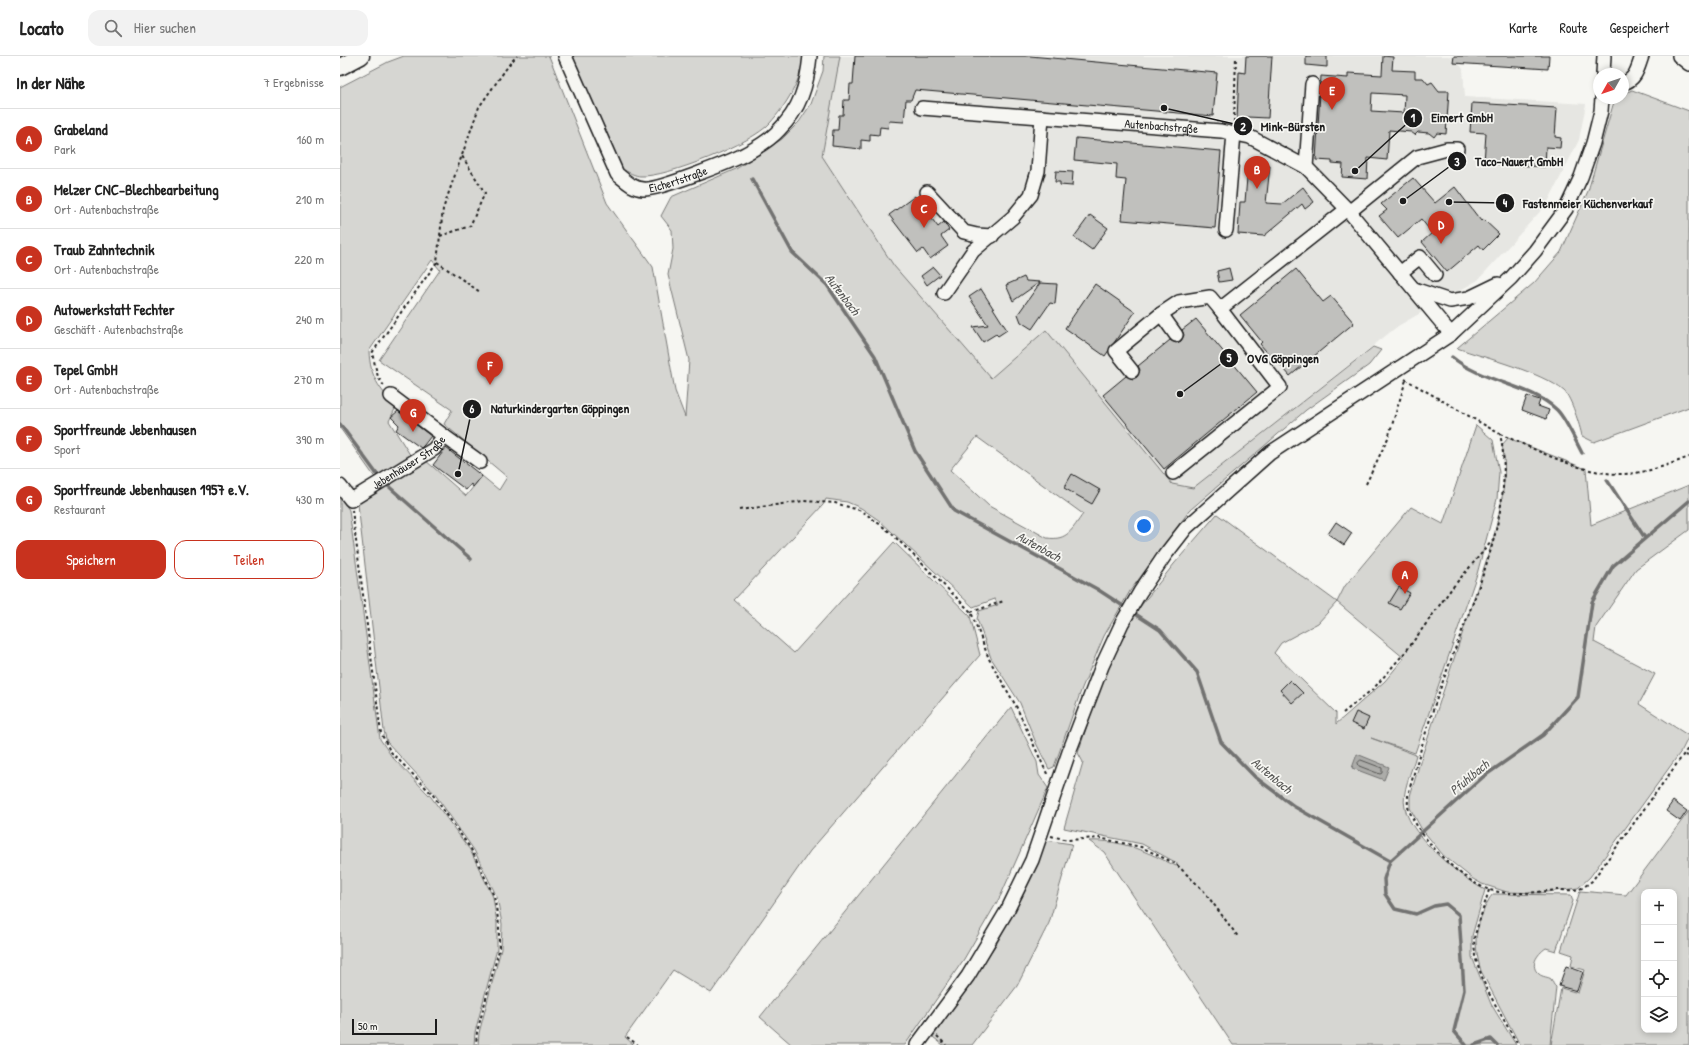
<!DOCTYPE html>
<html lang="de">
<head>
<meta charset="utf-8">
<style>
	body { margin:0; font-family:"Patrick Hand",sans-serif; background:#f2f2f2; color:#222 }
	.controls { position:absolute; right:12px; bottom:12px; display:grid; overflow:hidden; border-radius:8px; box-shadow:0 2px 6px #0003 }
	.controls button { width:36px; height:36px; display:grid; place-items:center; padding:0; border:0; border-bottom:1px solid #e0e0e0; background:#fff; color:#222; font:20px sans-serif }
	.compass { position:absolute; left:1253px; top:12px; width:36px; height:36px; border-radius:50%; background:#fff; box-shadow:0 2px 6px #0003; rotate:230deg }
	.scale { position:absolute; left:12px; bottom:10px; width:85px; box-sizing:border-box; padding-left:4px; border:2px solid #1c1c1c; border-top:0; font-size:11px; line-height:14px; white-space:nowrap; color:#1c1c1c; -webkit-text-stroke:3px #f6f6f2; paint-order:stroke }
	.you { position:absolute; left:804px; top:470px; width:14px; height:14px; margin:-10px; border:3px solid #fff; border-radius:50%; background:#1a73e8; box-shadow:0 0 0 6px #1a73e833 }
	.badge { display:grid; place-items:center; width:26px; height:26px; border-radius:50%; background:#c8321e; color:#fff; font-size:13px; font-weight:700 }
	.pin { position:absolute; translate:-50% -33px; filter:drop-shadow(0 1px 2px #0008) }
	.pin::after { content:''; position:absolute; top:21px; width:14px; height:12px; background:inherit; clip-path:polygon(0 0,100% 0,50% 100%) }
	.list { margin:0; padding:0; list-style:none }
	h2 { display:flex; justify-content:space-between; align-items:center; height:52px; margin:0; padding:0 16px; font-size:17px }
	h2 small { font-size:13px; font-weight:400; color:#767676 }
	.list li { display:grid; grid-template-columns:26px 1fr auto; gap:12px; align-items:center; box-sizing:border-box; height:60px; padding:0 16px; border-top:1px solid #e0e0e0 }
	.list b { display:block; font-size:15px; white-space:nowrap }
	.list p { margin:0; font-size:13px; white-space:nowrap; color:#767676 }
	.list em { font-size:13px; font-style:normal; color:#767676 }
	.actions { display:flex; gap:8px; padding:12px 16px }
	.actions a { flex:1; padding:9px 0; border:1px solid #c8321e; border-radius:12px; text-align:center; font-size:14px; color:#c8321e }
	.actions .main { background:#c8321e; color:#fff }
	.icon { flex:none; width:22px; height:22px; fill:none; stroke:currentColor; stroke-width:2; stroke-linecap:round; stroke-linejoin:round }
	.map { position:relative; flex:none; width:1349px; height:989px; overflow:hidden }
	header { display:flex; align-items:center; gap:24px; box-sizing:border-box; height:56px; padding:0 20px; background:#fff; border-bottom:1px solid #e0e0e0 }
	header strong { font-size:19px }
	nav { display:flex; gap:22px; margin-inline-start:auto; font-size:14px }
	.search { width:280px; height:36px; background:#f2f2f2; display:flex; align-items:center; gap:10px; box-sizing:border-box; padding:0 14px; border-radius:12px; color:#767676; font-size:15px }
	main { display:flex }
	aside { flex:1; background:#fff }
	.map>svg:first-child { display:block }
	.built { fill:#e6e6e2 }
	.green { fill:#d6d6d2; stroke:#797977; fill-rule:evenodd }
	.water { fill:#acaca9; stroke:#727271 }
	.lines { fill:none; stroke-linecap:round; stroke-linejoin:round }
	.shore { stroke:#565654; stroke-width:1 }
	.stream { stroke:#727271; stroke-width:3.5 }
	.building { fill:#c0c0bd; stroke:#1c1c1c; fill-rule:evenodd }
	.minor-casing { stroke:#1c1c1c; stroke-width:16 }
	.major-casing { stroke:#1c1c1c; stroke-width:19 }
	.path { stroke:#1c1c1c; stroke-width:2; stroke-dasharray:3 3; stroke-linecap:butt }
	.minor { stroke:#f6f6f2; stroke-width:13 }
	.major { stroke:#f6f6f2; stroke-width:16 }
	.labels { text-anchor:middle; stroke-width:3.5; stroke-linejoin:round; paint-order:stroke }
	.street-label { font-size:12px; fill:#1c1c1c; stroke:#f6f6f2 }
	.water-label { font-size:13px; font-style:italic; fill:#565654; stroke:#f6f6f2 }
	.leader { fill:none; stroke:#1c1c1c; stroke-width:1.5 }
	.callout-dot { fill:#1c1c1c; stroke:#f6f6f2; stroke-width:1.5 }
	.mark-label { font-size:12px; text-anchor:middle; font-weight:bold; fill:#fff }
	.callout-label { font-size:13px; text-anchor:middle; font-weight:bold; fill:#1c1c1c; stroke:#f6f6f2; stroke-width:3.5; stroke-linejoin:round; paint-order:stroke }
</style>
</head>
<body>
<header>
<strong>Locato</strong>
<div class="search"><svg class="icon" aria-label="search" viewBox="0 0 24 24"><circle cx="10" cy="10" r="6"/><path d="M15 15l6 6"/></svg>Hier suchen</div>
<nav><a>Karte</a><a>Route</a><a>Gespeichert</a></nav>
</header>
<main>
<aside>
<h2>In der Nähe<small>7 Ergebnisse</small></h2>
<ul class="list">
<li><span class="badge">A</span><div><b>Grabeland</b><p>Park</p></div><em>160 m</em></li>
<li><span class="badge">B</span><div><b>Melzer CNC-Blechbearbeitung</b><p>Ort · Autenbachstraße</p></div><em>210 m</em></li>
<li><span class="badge">C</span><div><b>Traub Zahntechnik</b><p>Ort · Autenbachstraße</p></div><em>220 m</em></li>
<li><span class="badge">D</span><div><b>Autowerkstatt Fechter</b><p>Geschäft · Autenbachstraße</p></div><em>240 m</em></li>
<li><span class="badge">E</span><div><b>Tepel GmbH</b><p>Ort · Autenbachstraße</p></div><em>270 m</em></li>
<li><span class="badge">F</span><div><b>Sportfreunde Jebenhausen</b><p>Sport</p></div><em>390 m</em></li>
<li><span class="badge">G</span><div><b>Sportfreunde Jebenhausen 1957 e.V.</b><p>Restaurant</p></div><em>430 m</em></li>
</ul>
<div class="actions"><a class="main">Speichern</a><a>Teilen</a></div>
</aside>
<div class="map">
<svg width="1349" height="989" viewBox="0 0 1349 989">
	<rect width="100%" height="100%" fill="#f6f6f2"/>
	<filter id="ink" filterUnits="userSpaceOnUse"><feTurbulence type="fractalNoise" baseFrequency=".025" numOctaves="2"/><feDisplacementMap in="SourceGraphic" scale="8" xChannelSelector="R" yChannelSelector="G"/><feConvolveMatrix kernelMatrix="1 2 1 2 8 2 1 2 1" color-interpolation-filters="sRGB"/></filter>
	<g filter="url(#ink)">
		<!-- built -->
		<path class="built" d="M500,0H1108L1114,1L1123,13L1125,41L1246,48L1239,84L1207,148L1138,224L1058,270L853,432L832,428L706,274L651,323L554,210L482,100Z"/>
		<!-- green -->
		<path class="green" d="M64,0H209L267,147L313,211L335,335L345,361L349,304L328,219L333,193L332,174L321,160L331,141L396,113L442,83L459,66L471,48L483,15L484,0H500L482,100L554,210L651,322L706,274L832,428L853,432L1033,291L1041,294L1029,309L966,354L850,454L790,535L764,580L742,632L714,711L709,713L696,687L680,647L651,602L637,563L639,555L658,549L655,543L633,551L540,465L521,452L507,446L486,443L483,449L394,544L454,597L554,486L630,560L640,599L470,795L371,937L333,914L285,981L294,989H138L139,977L161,893L162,868L157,841L134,794L94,737L47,686L44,675L18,448L85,404L126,440L142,420L159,434L167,421L104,368L112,354L39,304L100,214L92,204L29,295C30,321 39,332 56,351L49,365L72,402L36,423L0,372V31L48,6ZM637,381L743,458C732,473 728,485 707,482L649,450L610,414Z
			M233,0H463C462,24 446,49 430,67C413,87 326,122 300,120C296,120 287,116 283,113C269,103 241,21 233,0Z
			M1292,34L1349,55V351L1254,386L1242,380C1240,370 1231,341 1224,335C1202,316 1145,302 1117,292L1194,227L1221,196L1248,135L1273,49L1278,42H1283V38Z
			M1136,369L1153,384L1159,416L1157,443L1137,518L1075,697L1031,682L1076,699C1072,715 1061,736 1065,752C1071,781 1120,821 1145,834L1132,880V901L1151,948L1176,989H893L764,796L749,785C781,783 809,797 836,810L837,807L802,788L724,772L743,706L738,697L758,636L792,561L834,508L877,458L997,546L1005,530L1071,451L1103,468ZM997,546L1064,602L1045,625L996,668V657L934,597L941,587L978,567Z
			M1168,382L1246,413L1251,469L1349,429V474L1296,513L1256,571L1254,586L1315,618L1299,648L1349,680L1342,694L1250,821L1238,832L1200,837L1167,836L1142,828L1133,823L1103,799L1081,772L1070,752V740L1081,703L1153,484C1160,454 1169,420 1162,389Z
			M0,440L9,454L40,683L52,701L91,741L130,794L153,841L157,867V893L135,976L134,989H0Z
			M671,651L697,706L699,719L708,732L661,839L624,903L565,989H452L420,961Z
			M1349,755V989H1211L1221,932L1238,937L1245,914L1231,910L1233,899L1221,895L1240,835L1286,839ZM1304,836H1334V974H1304Z
			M705,784L732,788L709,867L677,930L632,989H603L593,981L657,887L685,833Z
			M1153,838L1231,839L1233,845L1216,895L1206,892C1197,898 1189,910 1199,918C1202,921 1209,921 1211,923C1213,926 1213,929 1216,931L1210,989H1180L1141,915C1138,905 1136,895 1136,884C1136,873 1145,846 1153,838Z"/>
		<!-- water -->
		<path class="water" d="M1017,698L1049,711L1044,724L1012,712Z"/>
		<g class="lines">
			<!-- shore -->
			<path class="shore" d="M1021,704L1042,712V717L1040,718L1019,710L1018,707Z"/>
			<!-- stream -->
			<path class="stream" d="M412,123L452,196L487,229L535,300L575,395L614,455L757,533L820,574L857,616L881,686L915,721L955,751L1050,805
				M1112,301C1143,327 1192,329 1217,354C1226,363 1235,384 1242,397
				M0,368L39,421
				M1267,424L1305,482
				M46,428L131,503
				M1126,989L1114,975L1124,934L1119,859L1106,848L1094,850L1076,858L1055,853L1045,838L1044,823L1050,805L1143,721L1203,679L1238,641L1252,546L1273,510L1349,445
				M1134,989L1151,983L1157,989"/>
		</g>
		<!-- building -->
		<path class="building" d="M515,0H690L877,17L873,60L575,34L571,44H566L564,66L549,65L548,72L540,71L539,79L530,78V85L521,84V93L492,90L493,74H498L499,59H503L504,44H509L510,28H513Z
			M906,0H932L928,62L907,61L897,64L899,16L905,17Z
			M966,0H987V11L966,9Z
			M1043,0L1053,1L1052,14L1075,15V22H1083L1088,28L1092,26L1099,35H1109L1106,78L1097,77L1094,81L1089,77L1078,76L1075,79L1071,76L1049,74L1047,104L1028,102L1027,123L1002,121L1003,108L992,107V105L976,104L981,20L1008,22V17L1042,19ZM1032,37L1065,39L1064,57L1031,55Z
			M1114,0H1209L1208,13L1113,7Z
			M1132,47L1217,52L1215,81L1221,82L1220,92L1206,91L1205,111L1144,107L1146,77L1130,76Z
			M736,82L881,95L875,172L782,164L786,124L776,123L777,108L734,104Z
			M908,109L930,110L926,147L942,148L963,131L974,146L965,153L962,148L924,180L898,178L900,146H905Z
			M716,115L733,116L732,130L720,129V126H715Z
			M1073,122L1095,147L1115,131L1141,165L1143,163L1159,178L1143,194L1139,189L1107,216L1082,186L1092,177L1081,163L1058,182L1039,160L1047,154L1041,148Z
			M575,140L598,171L604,166L609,174L601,180L608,190L590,203L583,193L578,197L549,159Z
			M750,159L768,172L752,194L734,181Z
			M593,211L600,219L587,229L581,220Z
			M889,212L892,224L879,226L877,215Z
			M956,213L983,246L991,240L1014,267L950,320L939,307L937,308L920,288L922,286L900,259Z
			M684,221L686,225L700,226L673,245L666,229Z
			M700,227L717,228L715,248L710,247L692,273L681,266L678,258Z
			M755,228L795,256L765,300L725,272Z
			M641,233L667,274L658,280L656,278L643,286L633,271L648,269L629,241Z
			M856,263L917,336L824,413L763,339L786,320L793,323L797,321L800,314L798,310L830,284L836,287L841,285L844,279L842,274Z
			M1187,340L1200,344L1198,350L1209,354L1206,363L1182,354Z
			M58,355L91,380L84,389L81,392L56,374L59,369L51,361Z
			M106,392L142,420L133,431L131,428L126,434L93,409Z
			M732,418L760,434L752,448L724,432Z
			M996,466L1012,477L1004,489L988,478Z
			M1059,531L1070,537L1060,553L1049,547Z
			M950,624L963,637L952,647L940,634Z
			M1016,656L1029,662L1024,673L1011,667Z
			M1333,745L1347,755L1340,765L1326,755Z
			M1226,910L1243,916L1237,935L1219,930Z"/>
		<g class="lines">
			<defs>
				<g id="minor">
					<path id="s1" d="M225,0L277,118C286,125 292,132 303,133C316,135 393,105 407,97C418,91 430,84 439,74C460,53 467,30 470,0"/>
					<path d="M1339,0L1349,8"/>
					<path d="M1263,18L1264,0"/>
					<path d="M1283,27C1296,24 1298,11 1302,0"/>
					<path id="s2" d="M582,52L881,75L910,81L966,111L1007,153L1111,278"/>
					<path d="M966,111L972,28"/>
					<path d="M587,136L624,176L637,179L652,180"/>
					<path d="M1009,156L1077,101L1107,93H1117"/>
					<path d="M886,174L894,77"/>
					<path d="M1060,217L1080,201L1095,219"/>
					<path d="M1074,233L1110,245L1129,242L1158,228"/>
					<path d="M604,237L633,195L673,161L691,139L698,115L702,61"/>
					<path d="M821,258L836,279"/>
					<path d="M792,315L776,295L821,258L839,246L870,241L880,253L1007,153"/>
					<path d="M104,380L140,406"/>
					<path d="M833,417L940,331L880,253"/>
					<path id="s3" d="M0,430L11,444L94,393L104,380L51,340"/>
					<path d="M577,989L628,920L668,853L692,804L729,696L762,610L782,567L800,536L825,499L846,472L930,397L1111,278L1171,222L1195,195L1226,153L1241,121L1253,87L1261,55L1262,42"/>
				</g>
				<path id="major" d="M0,11L21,0"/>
			</defs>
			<!-- minor casing -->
			<use href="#minor" class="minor-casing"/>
			<!-- major casing -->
			<use href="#major" class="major-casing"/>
			<!-- path -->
			<path class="path" d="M894,66L896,0
				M100,180L130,170L145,137L122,100
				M97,206L140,236
				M1065,323L1160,378C1177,455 1132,545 1106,617C1091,657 1079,698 1068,739C1068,744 1067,750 1069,754C1080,783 1121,825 1150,834C1172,840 1195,836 1217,834C1224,834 1232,835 1239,833C1243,832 1248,828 1252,825L1349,691
				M44,330L38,321L32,297L97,206L103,153L139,51L171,6L177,0
				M1160,378C1198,394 1241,419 1284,418C1307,417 1328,409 1349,401
				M1026,428L1048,382L1066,324
				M12,454L41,677L50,695L93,739L131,793L154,840L159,868V894L137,976L136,989
				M399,454L464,445L495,447L522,455L550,476L631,556L649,603L676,650L708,720
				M631,556L664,545
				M1003,657L1034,632L1067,594L1112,532L1152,485
				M1345,699L1349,701
				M711,780L728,784L759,782L801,791L836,808L863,834L899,882
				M1149,834L1134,882L1135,901L1146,932L1178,989
				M597,980L606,989
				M287,981L298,989"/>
			<!-- minor -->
			<use href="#minor" class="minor"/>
			<!-- major -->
			<use href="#major" class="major"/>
		</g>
	</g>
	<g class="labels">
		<!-- street labels -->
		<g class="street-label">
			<text dy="4" stroke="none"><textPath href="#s2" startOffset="240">Autenbachstraße</textPath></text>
			<text dy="4" stroke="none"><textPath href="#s1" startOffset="196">Eichertstraße</textPath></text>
			<text dy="4" stroke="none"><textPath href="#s3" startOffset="87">Jebenhäuser Straße</textPath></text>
		</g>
		<!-- water labels -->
		<g class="water-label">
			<text transform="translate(503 238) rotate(53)" y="5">Autenbach</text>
			<text transform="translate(699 490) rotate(29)" y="5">Autenbach</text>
			<text transform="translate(932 719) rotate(40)" y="5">Autenbach</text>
			<text transform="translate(1129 721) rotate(-40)" y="5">Pfuhlbach</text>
		</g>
	</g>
	<!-- callouts -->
	<path class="leader" d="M1015 115L1073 62M824 52L903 70M1063 145L1117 105M1109 146L1165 147M840 338L889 302M118 418L132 353"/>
	<g class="callout-dot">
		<circle cx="1015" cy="115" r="4"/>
		<circle cx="824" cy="52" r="4"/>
		<circle cx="1063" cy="145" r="4"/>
		<circle cx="1109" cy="146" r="4"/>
		<circle cx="840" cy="338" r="4"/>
		<circle cx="118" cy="418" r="4"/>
		<circle cx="1073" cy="62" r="10"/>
		<circle cx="903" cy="70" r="10"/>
		<circle cx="1117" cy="105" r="10"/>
		<circle cx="1165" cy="147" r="10"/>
		<circle cx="889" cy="302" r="10"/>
		<circle cx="132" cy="353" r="10"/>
	</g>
	<g class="mark-label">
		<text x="1073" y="66">1</text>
		<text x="903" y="75">2</text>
		<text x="1117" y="110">3</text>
		<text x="1165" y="151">4</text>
		<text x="889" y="306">5</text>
		<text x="132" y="357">6</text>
	</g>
	<g class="callout-label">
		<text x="1122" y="66">Eimert GmbH</text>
		<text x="953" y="75">Mink-Bürsten</text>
		<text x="1179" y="110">Taco-Nauert GmbH</text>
		<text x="1248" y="152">Fastenmeier Küchenverkauf</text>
		<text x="943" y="307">OVG Göppingen</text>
		<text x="220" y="357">Naturkindergarten Göppingen</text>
	</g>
</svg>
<div class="controls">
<button>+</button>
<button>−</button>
<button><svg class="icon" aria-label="locate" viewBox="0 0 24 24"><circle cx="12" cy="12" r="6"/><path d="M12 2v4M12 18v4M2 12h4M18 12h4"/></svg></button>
<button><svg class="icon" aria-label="layers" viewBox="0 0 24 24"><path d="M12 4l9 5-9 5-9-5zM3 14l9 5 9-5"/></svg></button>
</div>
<svg class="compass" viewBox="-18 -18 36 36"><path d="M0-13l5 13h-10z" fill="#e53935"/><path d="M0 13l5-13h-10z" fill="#767676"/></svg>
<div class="scale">50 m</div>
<div class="you"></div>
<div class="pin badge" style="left:1065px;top:538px">A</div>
<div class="pin badge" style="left:917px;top:133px">B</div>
<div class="pin badge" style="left:584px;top:172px">C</div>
<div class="pin badge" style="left:1101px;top:188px">D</div>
<div class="pin badge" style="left:992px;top:54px">E</div>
<div class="pin badge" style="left:150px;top:329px">F</div>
<div class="pin badge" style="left:73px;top:376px">G</div>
</div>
</main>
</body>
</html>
